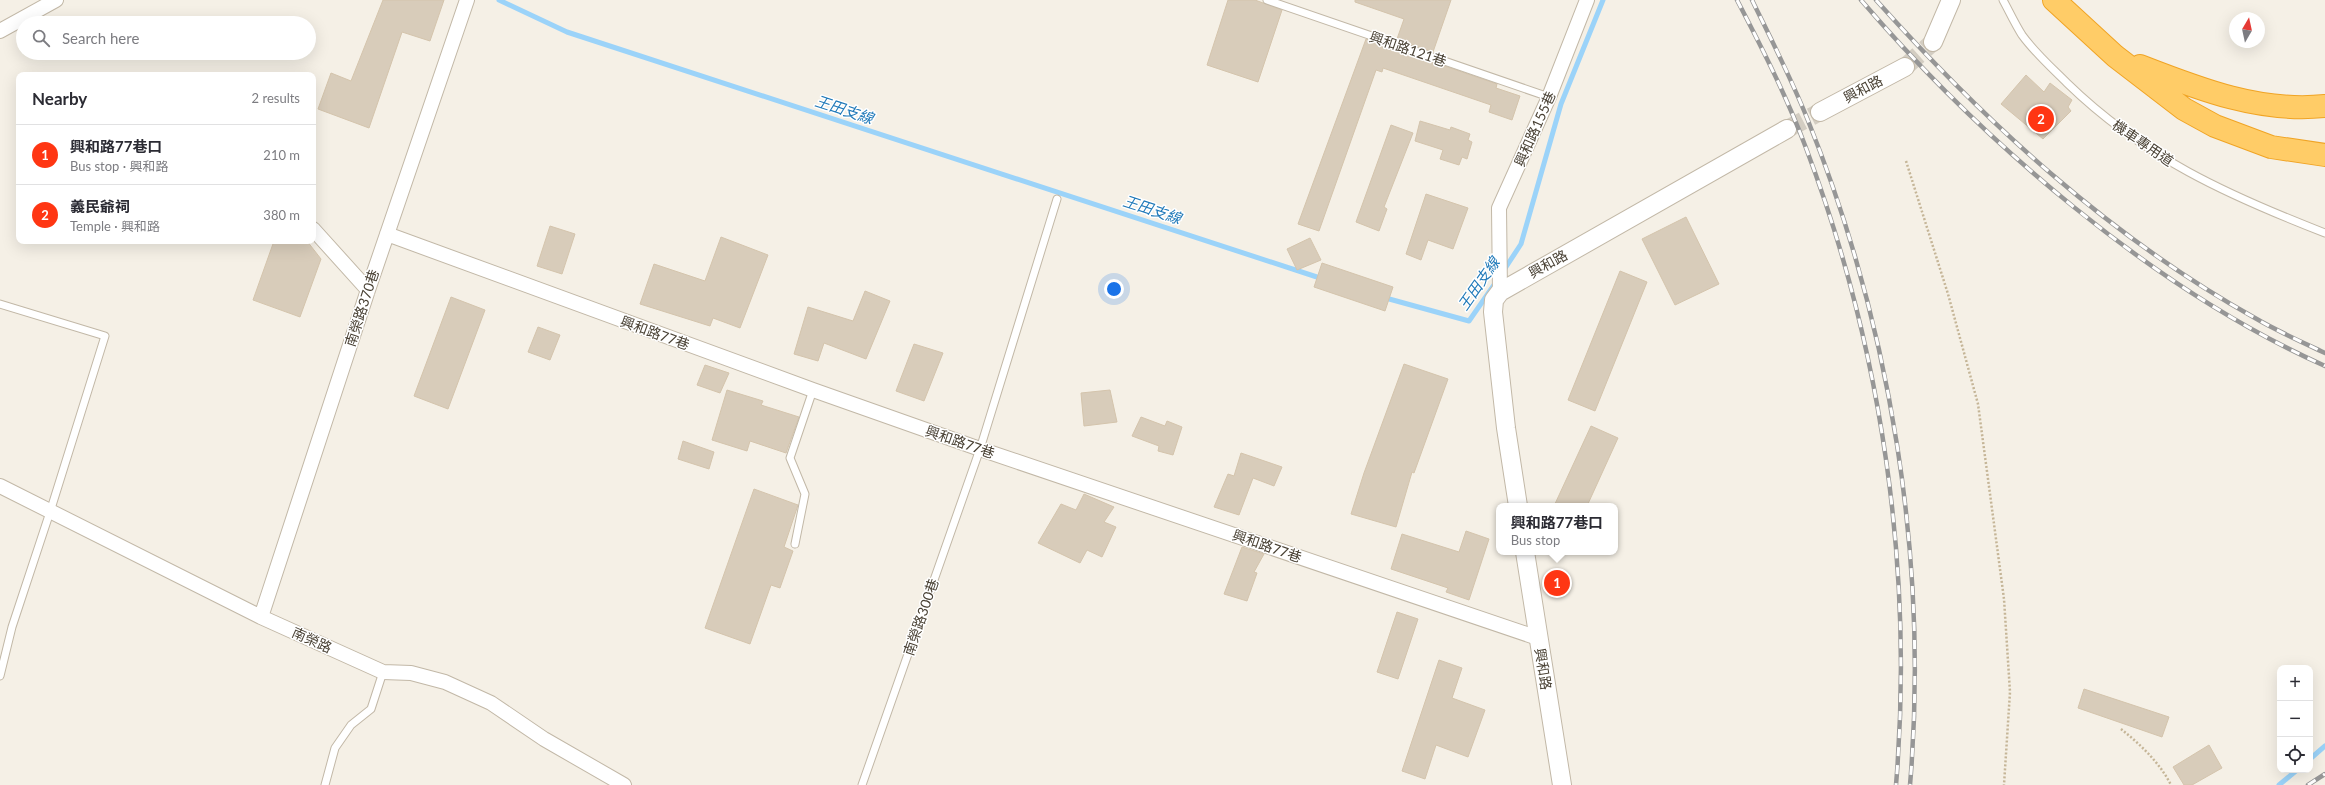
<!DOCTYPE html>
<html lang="en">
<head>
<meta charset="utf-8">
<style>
	body { margin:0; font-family:Lato,"Noto Sans TC",sans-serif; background:#f2f2f3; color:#2b2b33 }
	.controls { position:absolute; right:12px; bottom:12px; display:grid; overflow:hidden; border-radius:8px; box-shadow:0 4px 16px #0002 }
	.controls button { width:36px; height:36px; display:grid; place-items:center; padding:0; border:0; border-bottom:1px solid #e1e1e2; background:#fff; color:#2b2b33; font:20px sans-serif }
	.compass { position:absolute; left:2229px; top:12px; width:36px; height:36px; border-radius:50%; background:#fff; box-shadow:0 4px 16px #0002; rotate:9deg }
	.you { position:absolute; left:1114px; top:289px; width:14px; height:14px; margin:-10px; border:3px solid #fff; border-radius:50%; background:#1a73e8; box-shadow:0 0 0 6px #1a73e833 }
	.badge { display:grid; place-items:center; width:26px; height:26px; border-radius:50%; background:#ff3613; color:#fff; font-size:13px; font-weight:700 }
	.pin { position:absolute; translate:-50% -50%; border:2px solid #fff; box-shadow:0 1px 4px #0006 }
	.popup { position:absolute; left:1496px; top:503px; width:122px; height:52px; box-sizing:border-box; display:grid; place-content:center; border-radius:8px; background:#fff; filter:drop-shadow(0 1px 3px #0005); font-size:13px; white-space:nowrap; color:#7c7c81 }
	.popup b { font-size:15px; color:#2b2b33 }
	.popup::after { content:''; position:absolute; left:50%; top:100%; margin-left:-8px; border:8px solid transparent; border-top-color:#fff }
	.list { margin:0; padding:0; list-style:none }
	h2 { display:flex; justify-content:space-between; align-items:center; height:52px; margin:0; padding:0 16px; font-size:17px }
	h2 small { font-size:13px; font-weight:400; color:#7c7c81 }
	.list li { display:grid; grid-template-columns:26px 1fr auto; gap:12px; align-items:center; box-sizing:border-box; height:60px; padding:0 16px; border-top:1px solid #e1e1e2 }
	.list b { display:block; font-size:15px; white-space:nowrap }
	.list p { margin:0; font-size:13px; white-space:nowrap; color:#7c7c81 }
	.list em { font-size:13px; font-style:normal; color:#7c7c81 }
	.icon { flex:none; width:22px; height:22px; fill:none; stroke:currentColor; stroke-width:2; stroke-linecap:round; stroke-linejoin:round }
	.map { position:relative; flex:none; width:2325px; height:785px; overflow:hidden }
	.search { position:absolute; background:#fff; box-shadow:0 4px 16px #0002; left:16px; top:16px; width:300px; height:44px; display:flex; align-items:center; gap:10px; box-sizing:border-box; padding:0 14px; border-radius:22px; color:#7c7c81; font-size:15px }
	.panel { position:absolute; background:#fff; box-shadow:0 4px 16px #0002; left:16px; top:72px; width:300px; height:172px; border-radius:8px }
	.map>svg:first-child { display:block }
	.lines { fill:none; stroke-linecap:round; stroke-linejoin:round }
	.stream { stroke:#9bd3f9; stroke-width:5 }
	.building { fill:#d8ccba; stroke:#d4c4ac }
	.tertiary-tunnel { stroke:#d3cdc2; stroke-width:18; stroke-dasharray:18 9; stroke-linecap:butt }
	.service-casing { stroke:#c2b8a7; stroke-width:9 }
	.minor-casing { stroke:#c2b8a7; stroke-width:16 }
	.tertiary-casing { stroke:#c2b8a7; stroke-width:20 }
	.motorway-casing { stroke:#f0a425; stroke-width:24 }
	.path { stroke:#c5b597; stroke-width:2.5; stroke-dasharray:2 2; stroke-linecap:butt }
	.service { stroke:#fff; stroke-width:7 }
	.minor { stroke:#fff; stroke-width:14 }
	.tertiary { stroke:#fff; stroke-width:18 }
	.motorway { stroke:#ffcc67; stroke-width:22 }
	.rail-casing { stroke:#969696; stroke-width:4.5 }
	.rail { stroke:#fff; stroke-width:3; stroke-dasharray:9; stroke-linecap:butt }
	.labels { text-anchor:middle; stroke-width:3; stroke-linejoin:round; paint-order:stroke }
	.street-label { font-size:14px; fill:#494134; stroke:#fff }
	.water-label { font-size:15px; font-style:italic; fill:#1f79b9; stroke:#fff }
</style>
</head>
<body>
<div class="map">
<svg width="2325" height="785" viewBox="0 0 2325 785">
	<rect width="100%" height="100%" fill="#f5f0e6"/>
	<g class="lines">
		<!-- stream -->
		<path class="stream" d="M499,0L567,32L1323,279
			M1504,270L1521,244L1561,104L1603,0
			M1382,297L1469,321L1496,282
			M2310,759L2325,746
			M2279,785L2297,770"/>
	</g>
	<!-- building -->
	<path class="building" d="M383,0H444L430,41L402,32L369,128L318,109L331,73L351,81Z
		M1228,0H1255L1282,10L1258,82L1207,65Z
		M1355,0H1451L1433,52L1397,39L1404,19L1355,2Z
		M1366,39L1497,84L1496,88L1520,96L1512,120L1489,112L1491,105L1383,68L1382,72L1376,70L1319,231L1298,224Z
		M2026,75L2044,92L2050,83L2072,100L2068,107L2071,111L2043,139L2001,104Z
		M1420,121L1450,130L1451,127L1470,134L1468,140L1472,142L1467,159L1462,157L1459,165L1440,159L1443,150L1415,141Z
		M1391,125L1413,133L1384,207L1387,209L1379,231L1356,222Z
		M1426,194L1468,208L1453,249L1428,240L1421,260L1406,254Z
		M1686,217L1719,284L1675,305L1642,239Z
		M550,226L575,234L562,274L537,266Z
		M721,237L768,255L740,328L713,318L710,326L640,304L654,264L705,281Z
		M1310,238L1321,260L1297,270L1287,249Z
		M274,241H307L321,259L300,317L253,300Z
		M1322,263L1393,287L1385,311L1314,287Z
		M1620,271L1647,282L1595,411L1568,400Z
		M865,291L890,301L866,359L824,343L818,361L794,354L808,307L853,321Z
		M451,297L485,310L448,409L414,396Z
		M538,327L560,335L550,360L528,352Z
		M914,344L943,353L924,401L896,391Z
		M1404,364L1448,379L1414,473L1412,472L1396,527L1351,514L1364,473Z
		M705,365L729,373L720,393L697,385Z
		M727,390L763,401L761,405L799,417L786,453L750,441L747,451L712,440Z
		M1110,390L1117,422L1084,426L1081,393Z
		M1141,417L1165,426L1167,421L1182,427L1173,455L1158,451L1159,446L1132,436Z
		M1591,426L1618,438L1587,506H1554Z
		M683,441L714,452L709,469L678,459Z
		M1241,453L1282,467L1274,486L1253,478L1239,515L1214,507L1228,474L1234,476Z
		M754,489L798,505L784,547L793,551L780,588L771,585L750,644L705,628Z
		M1084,494L1114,507L1104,522L1116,527L1102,557L1087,550L1080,563L1038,543L1061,504L1076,510Z
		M1466,531L1489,539L1469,600L1446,592L1448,588L1391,569L1402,534L1459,552Z
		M1242,547L1264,554L1254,572L1257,573L1247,601L1224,594Z
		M1397,612L1418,619L1398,679L1377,672Z
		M1439,660L1462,668L1452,698L1485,710L1468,757L1436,745L1425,779L1402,771Z
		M2084,689L2169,717L2162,737L2078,708Z
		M2209,745L2222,768L2192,785H2184L2173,767Z"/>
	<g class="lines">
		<!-- tertiary-tunnel -->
		<path class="tertiary-tunnel" d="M1905,67L1933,42
			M1787,129L1820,112"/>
		<defs>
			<path id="service" d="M1267,0L1549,97
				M2003,0C2009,11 2015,24 2022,35C2035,53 2052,68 2067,83C2143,157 2227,195 2325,233
				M0,304L105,336L50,512L12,627L0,676
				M795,544L805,494L790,458L813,390
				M325,785L335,748L351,725L371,709L383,672
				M862,785L980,449L1057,199"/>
			<path id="minor" d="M0,31L56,0
				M313,229L368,290
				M387,234L813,390L980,449L1538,638
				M1500,292L1499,208L1549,97L1587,0
				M0,486L261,617L383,672L411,673L445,682L491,703L544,739L624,785
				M261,617L368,290L467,0"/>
			<path id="tertiary" d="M1933,42L1951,0
				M1820,112L1905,67
				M1518,506L1506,428L1493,312L1494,300L1500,292L1787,129
				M1525,552L1562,785"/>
			<path id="motorway" d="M2054,0L2115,56L2184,109L2215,126L2271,147L2325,155
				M2140,66C2199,89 2260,113 2325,106"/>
		</defs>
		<!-- service casing -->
		<use href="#service" class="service-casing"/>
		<!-- minor casing -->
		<use href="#minor" class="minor-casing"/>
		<!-- tertiary casing -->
		<use href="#tertiary" class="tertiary-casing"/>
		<!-- motorway casing -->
		<use href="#motorway" class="motorway-casing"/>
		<!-- path -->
		<path class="path" d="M1906,161L1948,294L1978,404L2004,599L2010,692L2004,785
			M2121,729C2140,744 2160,763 2171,785"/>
		<!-- service -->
		<use href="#service" class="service"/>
		<!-- minor -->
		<use href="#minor" class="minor"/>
		<!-- tertiary -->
		<use href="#tertiary" class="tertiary"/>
		<!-- motorway -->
		<use href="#motorway" class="motorway"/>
		<defs>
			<path id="rail" d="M1737,0C1762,48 1787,97 1806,148C1882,349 1914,570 1896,785
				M1752,0C1771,39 1791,78 1807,118C1891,326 1929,561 1910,785
				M1861,0C1983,142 2153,289 2325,366
				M1876,0C1986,123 2110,237 2255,318C2277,331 2302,342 2325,353
				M2308,785L2325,774"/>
		</defs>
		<!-- rail casing -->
		<use href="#rail" class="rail-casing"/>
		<!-- rail -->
		<use href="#rail" class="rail"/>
	</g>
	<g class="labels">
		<!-- street labels -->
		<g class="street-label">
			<text transform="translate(1408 49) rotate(19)" y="5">興和路121巷</text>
			<text transform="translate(1863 89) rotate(-28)" y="5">興和路</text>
			<text transform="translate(1535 129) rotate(-66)" y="5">興和路155巷</text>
			<text transform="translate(2143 143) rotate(34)" y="5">機車專用道</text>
			<text transform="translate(1548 264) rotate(-29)" y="5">興和路</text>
			<text transform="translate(362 308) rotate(-72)" y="5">南榮路370巷</text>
			<text transform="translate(655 333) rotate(20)" y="5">興和路77巷</text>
			<text transform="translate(960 442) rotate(19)" y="5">興和路77巷</text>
			<text transform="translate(1267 546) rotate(19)" y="5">興和路77巷</text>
			<text transform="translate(921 617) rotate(-71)" y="5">南榮路300巷</text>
			<text transform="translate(312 640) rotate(24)" y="5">南榮路</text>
			<text transform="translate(1543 669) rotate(81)" y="5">興和路</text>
		</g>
		<!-- water labels -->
		<g class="water-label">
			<text transform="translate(844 110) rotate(18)" y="5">王田支線</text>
			<text transform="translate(1152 210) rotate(18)" y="5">王田支線</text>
			<text transform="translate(1479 284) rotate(-55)" y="5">王田支線</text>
		</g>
	</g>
</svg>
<div class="controls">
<button>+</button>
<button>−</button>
<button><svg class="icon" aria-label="locate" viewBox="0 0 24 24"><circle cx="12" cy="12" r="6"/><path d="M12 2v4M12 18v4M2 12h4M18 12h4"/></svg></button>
</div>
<svg class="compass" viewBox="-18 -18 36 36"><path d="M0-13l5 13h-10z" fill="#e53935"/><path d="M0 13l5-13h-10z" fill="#7c7c81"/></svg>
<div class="you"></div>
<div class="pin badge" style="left:1557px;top:583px">1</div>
<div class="popup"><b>興和路77巷口</b>Bus stop</div>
<div class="pin badge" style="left:2041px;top:119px">2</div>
<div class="search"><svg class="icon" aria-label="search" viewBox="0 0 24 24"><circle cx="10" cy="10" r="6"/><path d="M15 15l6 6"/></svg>Search here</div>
<section class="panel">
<h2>Nearby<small>2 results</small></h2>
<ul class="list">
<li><span class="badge">1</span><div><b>興和路77巷口</b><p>Bus stop · 興和路</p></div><em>210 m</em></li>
<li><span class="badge">2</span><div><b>義民爺祠</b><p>Temple · 興和路</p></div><em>380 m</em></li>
</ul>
</section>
</div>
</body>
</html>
